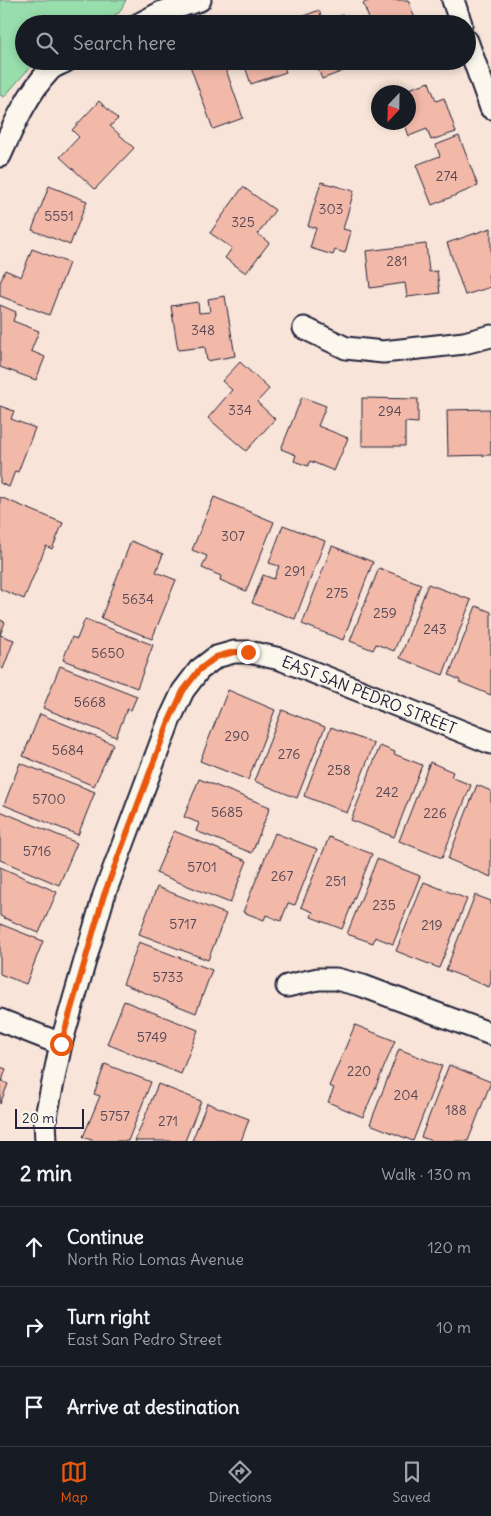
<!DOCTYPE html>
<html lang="en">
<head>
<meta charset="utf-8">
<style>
	body { margin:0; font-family:Delius,sans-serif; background:#20242c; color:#f1f3f6 }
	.compass { position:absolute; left:371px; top:85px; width:45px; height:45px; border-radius:50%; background:#171b24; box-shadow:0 2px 8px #0003; rotate:202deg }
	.scale { position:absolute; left:15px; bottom:12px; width:69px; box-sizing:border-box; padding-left:5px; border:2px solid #22223b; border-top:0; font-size:14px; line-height:18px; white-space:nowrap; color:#22223b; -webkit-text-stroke:4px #fbf7ec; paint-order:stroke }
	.stop { position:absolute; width:15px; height:15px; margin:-11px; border:4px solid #ea580c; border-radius:50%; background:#fff }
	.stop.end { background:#ea580c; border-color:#fff; box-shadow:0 1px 5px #0008 }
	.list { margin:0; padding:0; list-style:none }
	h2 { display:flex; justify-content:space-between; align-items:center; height:65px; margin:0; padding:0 20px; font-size:21px }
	h2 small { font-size:16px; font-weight:400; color:#9ea1a6 }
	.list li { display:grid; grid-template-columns:32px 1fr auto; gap:15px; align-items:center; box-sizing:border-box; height:80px; padding:0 20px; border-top:1px solid #363941 }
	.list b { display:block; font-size:19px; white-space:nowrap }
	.list p { margin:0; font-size:16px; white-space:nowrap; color:#9ea1a6 }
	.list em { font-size:16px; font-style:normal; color:#9ea1a6 }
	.icon { flex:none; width:28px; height:28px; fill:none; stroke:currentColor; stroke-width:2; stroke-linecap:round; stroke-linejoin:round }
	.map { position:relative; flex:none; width:491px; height:1141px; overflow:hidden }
	.search { position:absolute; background:#171b24; box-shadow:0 2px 8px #0003; left:15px; right:15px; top:15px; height:55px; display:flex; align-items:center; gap:12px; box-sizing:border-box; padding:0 18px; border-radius:28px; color:#9ea1a6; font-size:19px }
	.sheet { height:305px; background:#171b24 }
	nav { display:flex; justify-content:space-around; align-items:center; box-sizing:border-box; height:70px; border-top:1px solid #363941; background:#171b24; font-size:14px; color:#9ea1a6 }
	nav a { display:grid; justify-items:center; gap:2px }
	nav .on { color:#ea580c }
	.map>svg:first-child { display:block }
	.green { fill:#97deac; stroke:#5c8074 }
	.building { fill:#f2b9a9; stroke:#22223b }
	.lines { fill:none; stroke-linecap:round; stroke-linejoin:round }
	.minor-casing { stroke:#22223b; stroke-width:25 }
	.minor { stroke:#fbf7ec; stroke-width:21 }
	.route { stroke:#ea580c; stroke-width:6 }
	.labels { text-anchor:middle; stroke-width:4.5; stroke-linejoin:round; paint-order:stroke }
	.number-label { font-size:14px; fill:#564856 }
	.street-label { font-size:16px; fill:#22223b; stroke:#fbf7ec }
</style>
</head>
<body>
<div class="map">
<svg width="491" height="1141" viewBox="0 0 491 1141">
	<rect width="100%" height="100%" fill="#f8e4d8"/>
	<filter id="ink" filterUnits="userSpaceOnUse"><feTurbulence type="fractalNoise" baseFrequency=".02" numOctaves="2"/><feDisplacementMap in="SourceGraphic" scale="10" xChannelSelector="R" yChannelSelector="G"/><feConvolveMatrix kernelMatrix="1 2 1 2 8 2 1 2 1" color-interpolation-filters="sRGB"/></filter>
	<g filter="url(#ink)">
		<!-- green -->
		<path class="green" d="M0,0H126L119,13L91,24H24V61H38L24,74L4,97L0,95Z"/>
		<!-- building -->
		<path class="building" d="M372,0H408L417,24H371L363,3Z
			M319,10L323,22L343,15L347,24H301L299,18Z
			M196,61H213L216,70L225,67L243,118L213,129L189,63Z
			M243,61H282L286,72L251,84Z
			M315,61H361L362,64L322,79Z
			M429,82L436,101L444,98L456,132L431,140L427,129L409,136L404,122H408V92H400Z
			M99,101L118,119L110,126L134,148L95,189L60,157L79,137L72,130Z
			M459,136L478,186L432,205L416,165L440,156L436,145Z
			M321,182L354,191L343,229L351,231L345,253L335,250L333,255L310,248L316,228L308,226Z
			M49,186L87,201L70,245L32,230Z
			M243,187L275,210L258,234L269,243L246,273L225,258L232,248L210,233Z
			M491,228V274L488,275L491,287L465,295L447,243Z
			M426,244L429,272L437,271L440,293L407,297L405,283L370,288L366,251Z
			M32,249L69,263L49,315L0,296V283L5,270L21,277Z
			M225,296L235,356L207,361L205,347L178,350L171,306L198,302L199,313L210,312L208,299Z
			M0,305L16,312L13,321L39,331L31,351L45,357L36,380L0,367Z
			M240,362L269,389L257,402L275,419L246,451L208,418L232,390L222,381Z
			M302,397L326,406L318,426L348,438L334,471L310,461L308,466L294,461L296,455L281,449Z
			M362,398L418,399V423L405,422V446H362Z
			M0,406L14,411L11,419L35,428L18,472L15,471L9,487L0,483Z
			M490,409L491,455L448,456L447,410Z
			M0,497L63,523L52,549L46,546L24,599L0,589Z
			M214,497L274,522L246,591L220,580L221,576L202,568L207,556L192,550Z
			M283,525L325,541L295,619L252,603L263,575L274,579L279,566L269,563Z
			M131,541L163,554L156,572L176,580L152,639L101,618Z
			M332,546L373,562L343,640L302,624Z
			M379,568L421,584L394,651L376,644L373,650L350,641Z
			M428,584L471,600L443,675L400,658Z
			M476,606L491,612V695L459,682L460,680L449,675Z
			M85,619L153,645L137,688L63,660L72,637L77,639Z
			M0,620L5,622L0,635Z
			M0,635L14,640L3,669L0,667Z
			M60,666L137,696L131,710L127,709L116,737L43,708Z
			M228,690L275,710L248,780L200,761Z
			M282,710L325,727L297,798L254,781Z
			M40,714L113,744L94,786L23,756Z
			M331,727L374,744L347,813L304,796Z
			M380,746L395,752L394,754L422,765L394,837L351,820Z
			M430,762L453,772L451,777L471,785L442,858L399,841Z
			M20,763L95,792L78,835L4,805Z
			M199,779L270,807L252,853L196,831L199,823L184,817Z
			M477,785L491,791V877L448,859Z
			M0,811L77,843L59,885L0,860Z
			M174,831L247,861L230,903L156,873Z
			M275,833L317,849L295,905L288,903L281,921L266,915L264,920L243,912Z
			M329,837L372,854L342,929L311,917L313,912L301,907Z
			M377,859L420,876L393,944L375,937L373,943L347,934Z
			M0,867L57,892L39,933L0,916Z
			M424,882L467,899L439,968L396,951Z
			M157,887L226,914L208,960L139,934Z
			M475,895L491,901V982L489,987L446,970Z
			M0,924L43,941L26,984L0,974Z
			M139,942L212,970L196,1013L123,984Z
			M124,1001L198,1030L181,1074L107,1044Z
			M355,1025L395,1041L363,1117L328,1102L334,1088L329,1086Z
			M399,1049L442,1066L413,1141L370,1124Z
			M105,1064L151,1082L128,1141H94L83,1137L100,1096L94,1094Z
			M449,1065L491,1082L468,1141H432L421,1137Z
			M0,1067L6,1069L2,1081L8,1084L0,1104Z
			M158,1084L201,1101L185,1141H135Z
			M207,1103L249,1119L241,1141H192Z"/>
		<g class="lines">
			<defs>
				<g id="minor">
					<path d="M453,0L461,24"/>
					<path d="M139,24L162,12L200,0"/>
					<path d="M467,41L491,108"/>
					<path d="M0,156C13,127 27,94 49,71C53,66 61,64 66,61"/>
					<path d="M304,328L346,348L383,352L464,343L491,336"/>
					<path d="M287,986L318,979H336L363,986L491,1034"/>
					<path d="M0,1020L61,1044"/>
					<path id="s1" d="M46,1141L45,1121L61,1044L104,895L169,721L183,691L199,670L216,657L234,652H249L280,659L491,743"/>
				</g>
			</defs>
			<!-- minor casing -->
			<use href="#minor" class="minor-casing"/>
			<!-- minor -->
			<use href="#minor" class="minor"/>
		</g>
	</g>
	<g class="lines" filter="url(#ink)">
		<!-- route -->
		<path class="route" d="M61,1044L104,895L169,721L183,691L199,670L216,657L234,652H248"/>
	</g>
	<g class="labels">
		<!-- number labels -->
		<g class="number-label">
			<text x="447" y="181">274</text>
			<text x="331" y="214">303</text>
			<text x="59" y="221">5551</text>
			<text x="243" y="227">325</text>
			<text x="397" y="266">281</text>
			<text x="203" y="335">348</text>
			<text x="240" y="415">334</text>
			<text x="390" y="416">294</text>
			<text x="233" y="541">307</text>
			<text x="295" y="576">291</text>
			<text x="337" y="598">275</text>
			<text x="138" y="604">5634</text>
			<text x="385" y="618">259</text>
			<text x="435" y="634">243</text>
			<text x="108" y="658">5650</text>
			<text x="90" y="707">5668</text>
			<text x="237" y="741">290</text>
			<text x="68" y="755">5684</text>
			<text x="289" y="759">276</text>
			<text x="339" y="775">258</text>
			<text x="387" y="797">242</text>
			<text x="49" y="804">5700</text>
			<text x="227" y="817">5685</text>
			<text x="435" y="818">226</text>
			<text x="37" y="856">5716</text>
			<text x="202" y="872">5701</text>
			<text x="282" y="881">267</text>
			<text x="336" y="886">251</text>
			<text x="384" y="910">235</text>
			<text x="183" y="929">5717</text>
			<text x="432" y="930">219</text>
			<text x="168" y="982">5733</text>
			<text x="152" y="1042">5749</text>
			<text x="359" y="1076">220</text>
			<text x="406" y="1100">204</text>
			<text x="456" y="1115">188</text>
			<text x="115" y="1121">5757</text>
			<text x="168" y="1126">271</text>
		</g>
		<!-- street labels -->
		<g class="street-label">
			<text dy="6" stroke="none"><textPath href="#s1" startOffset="682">EAST SAN PEDRO STREET</textPath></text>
		</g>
	</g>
</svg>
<svg class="compass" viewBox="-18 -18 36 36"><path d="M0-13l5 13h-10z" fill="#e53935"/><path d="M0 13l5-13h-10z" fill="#9ea1a6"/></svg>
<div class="scale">20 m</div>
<div class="stop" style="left:61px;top:1044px"></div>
<div class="stop end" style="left:248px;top:652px"></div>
<div class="search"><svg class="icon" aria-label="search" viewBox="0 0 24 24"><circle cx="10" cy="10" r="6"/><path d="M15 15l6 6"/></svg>Search here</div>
</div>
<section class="sheet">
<h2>2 min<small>Walk · 130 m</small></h2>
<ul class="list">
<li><svg class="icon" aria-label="ahead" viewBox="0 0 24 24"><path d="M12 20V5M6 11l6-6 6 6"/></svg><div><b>Continue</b><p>North Rio Lomas Avenue</p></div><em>120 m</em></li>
<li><svg class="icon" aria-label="right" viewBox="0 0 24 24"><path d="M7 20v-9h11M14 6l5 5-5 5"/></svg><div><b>Turn right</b><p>East San Pedro Street</p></div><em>10 m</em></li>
<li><svg class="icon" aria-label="arrive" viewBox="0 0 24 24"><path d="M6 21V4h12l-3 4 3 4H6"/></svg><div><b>Arrive at destination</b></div></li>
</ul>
</section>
<nav>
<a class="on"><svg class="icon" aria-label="map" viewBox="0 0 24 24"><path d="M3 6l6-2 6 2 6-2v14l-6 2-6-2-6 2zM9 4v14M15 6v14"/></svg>Map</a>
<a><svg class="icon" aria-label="directions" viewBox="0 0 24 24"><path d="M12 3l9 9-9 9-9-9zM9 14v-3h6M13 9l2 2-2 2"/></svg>Directions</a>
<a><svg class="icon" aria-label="saved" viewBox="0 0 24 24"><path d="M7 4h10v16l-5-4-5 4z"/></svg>Saved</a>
</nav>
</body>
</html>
